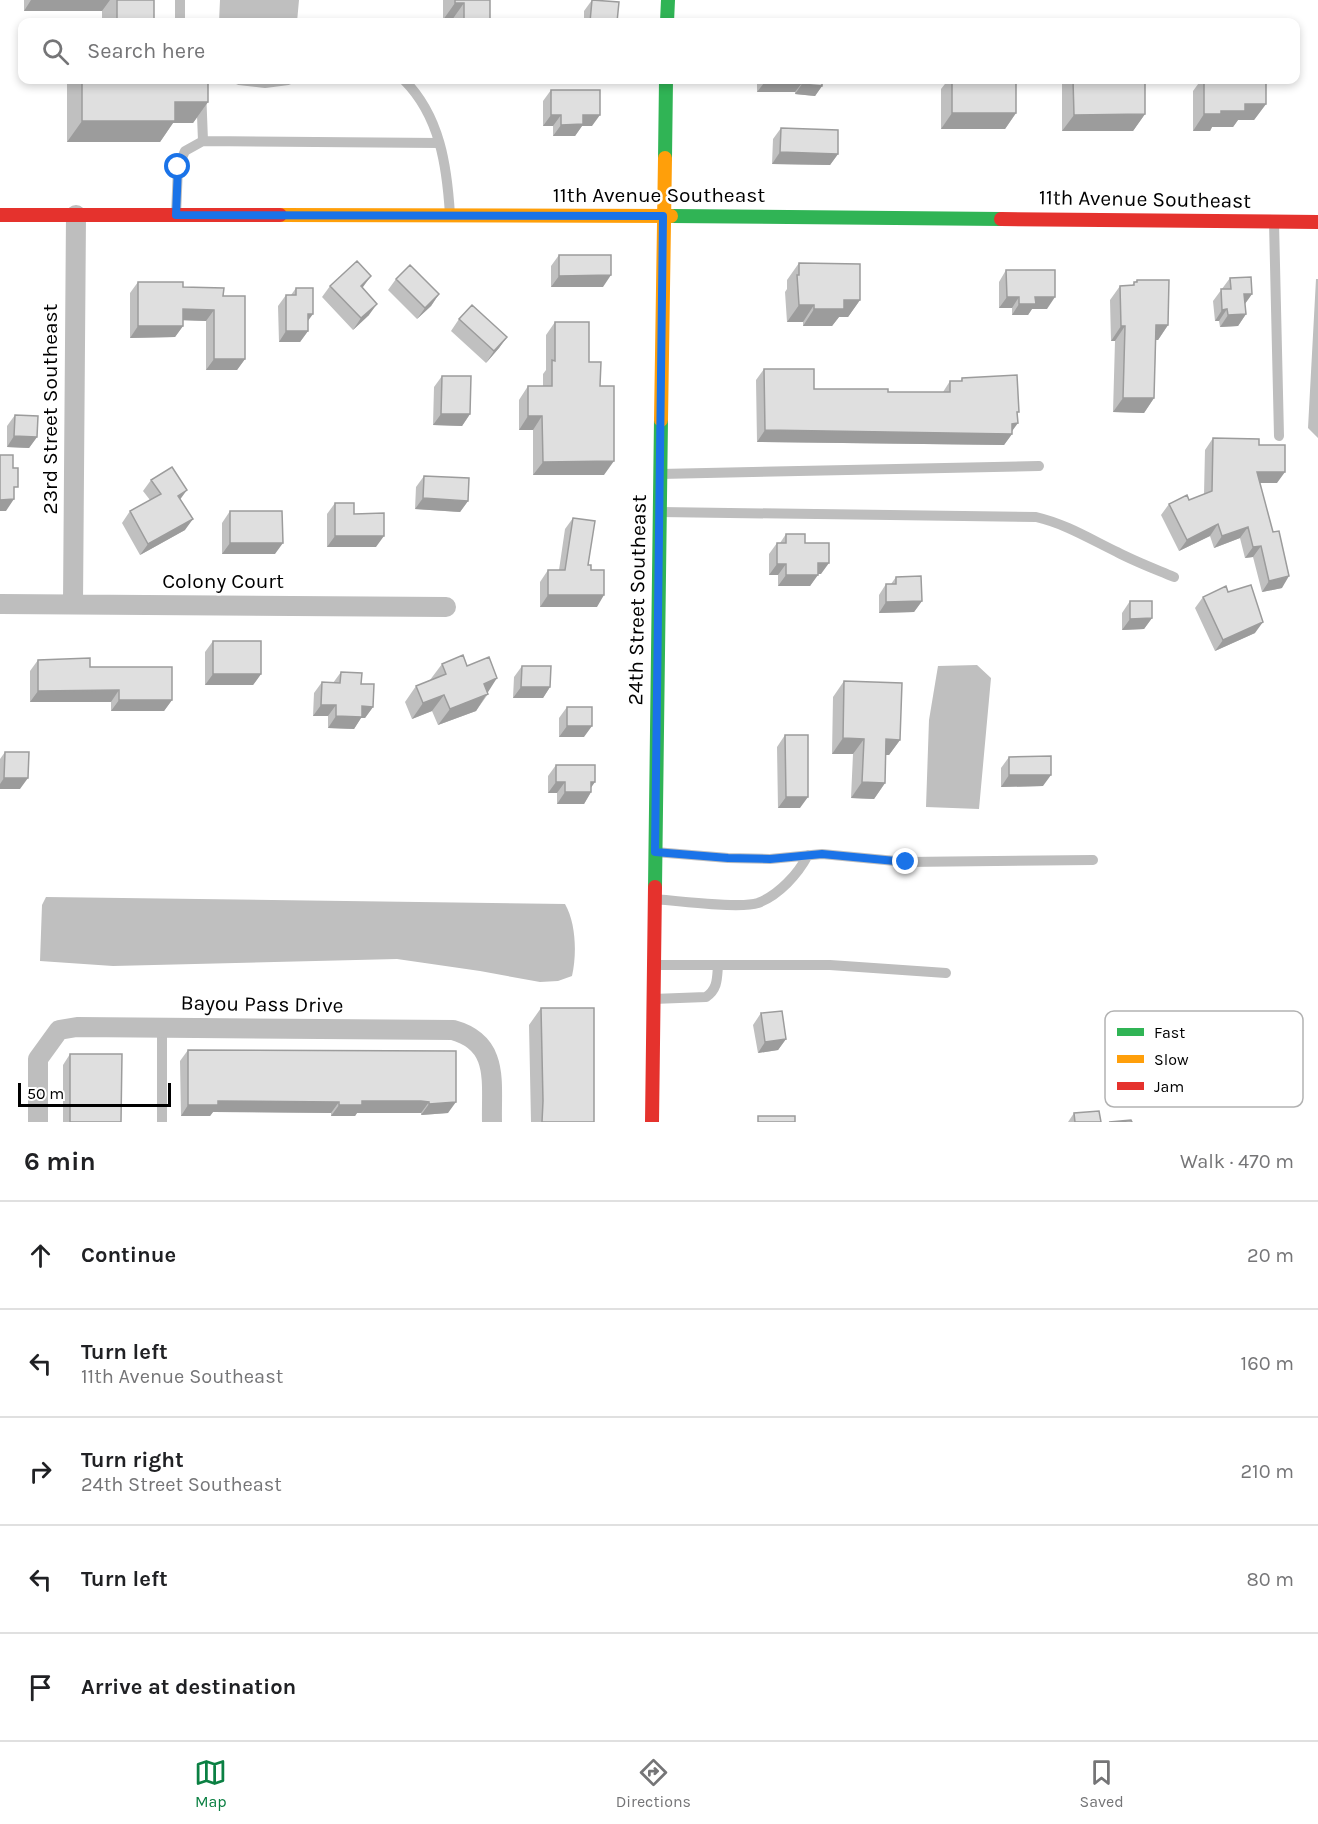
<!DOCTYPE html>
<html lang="en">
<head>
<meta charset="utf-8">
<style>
	body { margin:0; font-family:Karla,sans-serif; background:#f2f2f2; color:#202124 }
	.scale { position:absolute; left:18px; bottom:15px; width:153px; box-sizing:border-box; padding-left:6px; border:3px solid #000; border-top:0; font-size:16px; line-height:21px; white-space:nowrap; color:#000; -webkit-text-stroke:4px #fff; paint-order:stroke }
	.stop { position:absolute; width:18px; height:18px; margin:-14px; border:4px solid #1a73e8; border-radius:50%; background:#fff }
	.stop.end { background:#1a73e8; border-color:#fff; box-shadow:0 2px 6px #0008 }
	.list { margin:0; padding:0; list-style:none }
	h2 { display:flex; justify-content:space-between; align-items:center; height:78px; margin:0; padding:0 24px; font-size:26px }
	h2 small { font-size:20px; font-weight:400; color:#757577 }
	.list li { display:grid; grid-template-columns:39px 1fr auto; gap:18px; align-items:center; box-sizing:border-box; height:108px; padding:0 24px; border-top:2px solid #e0e0e0 }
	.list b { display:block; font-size:22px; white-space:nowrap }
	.list p { margin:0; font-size:20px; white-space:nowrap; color:#757577 }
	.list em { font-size:20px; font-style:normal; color:#757577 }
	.icon { flex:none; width:33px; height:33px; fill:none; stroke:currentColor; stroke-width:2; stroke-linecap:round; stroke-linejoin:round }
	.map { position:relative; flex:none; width:1318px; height:1122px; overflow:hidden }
	.search { position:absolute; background:#fff; box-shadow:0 3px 9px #0003; left:18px; right:18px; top:18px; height:66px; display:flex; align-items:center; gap:15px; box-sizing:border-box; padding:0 21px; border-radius:12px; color:#757577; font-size:22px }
	.sheet { height:618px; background:#fff }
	nav { display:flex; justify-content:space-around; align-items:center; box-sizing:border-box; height:84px; border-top:2px solid #e0e0e0; background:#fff; font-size:16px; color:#757577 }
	nav a { display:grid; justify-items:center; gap:3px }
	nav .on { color:#0b8043 }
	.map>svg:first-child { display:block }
	.water { fill:#bfbfbf }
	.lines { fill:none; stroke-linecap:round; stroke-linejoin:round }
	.lane { stroke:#bebebe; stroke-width:10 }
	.street { stroke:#bebebe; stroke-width:20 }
	.fast { stroke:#30b455; stroke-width:14 }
	.slow { stroke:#ff9f0a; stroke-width:14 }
	.jam { stroke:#e5322d; stroke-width:14 }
	.wall { fill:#c0c0c0 }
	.shaded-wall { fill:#9c9c9c }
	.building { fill:#dfdfdf; stroke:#9c9c9c; stroke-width:1.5 }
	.route { stroke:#1a73e8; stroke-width:8 }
	.labels { text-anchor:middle; stroke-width:5; stroke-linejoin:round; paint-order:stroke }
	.street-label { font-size:21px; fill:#000; stroke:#fff }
	.key { fill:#fff; stroke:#b2b2b2; stroke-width:1.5 }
	.key-label { font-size:16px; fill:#000 }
</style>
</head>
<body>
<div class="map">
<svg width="1318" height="1122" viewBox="0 0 1318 1122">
	<rect width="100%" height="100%" fill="#fff"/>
	<!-- water -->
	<path class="water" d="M220,0H299L297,22H219Z
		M1316,279H1318V438L1308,428Z
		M977,665L991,678L979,809L926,807L929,720L938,666Z
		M46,897L565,904C576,923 577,954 572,976L558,981L540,982L480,971L397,959L113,966L40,961L42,905Z"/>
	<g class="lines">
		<!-- lane -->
		<path class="lane" d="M180,0V22
			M239,80L265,83L288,80
			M404,80C440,116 447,166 450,215
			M203,141L439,143
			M176,215L178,167L185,151L203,141L201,89L204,80
			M1274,222L1279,436
			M660,474L1039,466
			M660,512L1036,517C1066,524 1090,539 1117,552C1136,562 1155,569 1174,577
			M655,852L728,858L770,859L822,854L906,862L1093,860
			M655,899C676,901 741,909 758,903C779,895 798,874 808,855
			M654,965H830L946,973
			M653,999L706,997C718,989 717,978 718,965
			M162,1122V1027"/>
		<!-- street -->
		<path class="street" d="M0,604L446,607
			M73,604L76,215
			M38,1122V1059L59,1030L77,1027L453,1030C500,1043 491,1082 492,1122"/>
		<!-- fast -->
		<path class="fast" d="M667,22L668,0
			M665,158L666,80
			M671,216L1001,219
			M655,887L661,420"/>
		<!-- slow -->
		<path class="slow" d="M280,215L671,216
			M661,420L665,158"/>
		<!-- jam -->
		<path class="jam" d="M0,215H280
			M1001,219L1318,222
			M652,1122L655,887"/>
	</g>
	<!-- wall -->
	<path class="wall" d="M24,0H154V22H102V11H24Z
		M443,0H490V19L488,22H452V20H443Z
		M592,0L617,22H584V11Z
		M67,80H208V102L193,123H173L160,142H67Z
		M757,80H822V86L815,96L795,94V92H757Z
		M948,80H1016V113L1005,129H941V89Z
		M1062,80H1145V114L1133,131H1062Z
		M1201,80H1266V104L1254,120H1238L1233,127H1212L1210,131H1193V91Z
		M551,90L592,126H582L575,136H553V126H543V101Z
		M781,128L838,154L830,165L772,164L773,139Z
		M559,255L603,287H551V266Z
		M799,263L860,300L848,317H839L832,326H803V322H787L785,292L787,289V280Z
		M1006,270L1047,309H1032L1028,315H1012V308H999V282Z
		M1230,278L1252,294L1245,304L1246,314L1238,326L1220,327L1219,321H1215L1213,301Z
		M396,279L439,294L431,306L417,319L388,290Z
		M1137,280L1168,325L1158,340H1156L1154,398L1144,413L1113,412L1115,341H1111L1110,300L1120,286L1132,285Z
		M138,282L183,287L223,296L245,359L237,370H206V321L183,320V326L175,337L130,338V293Z
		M330,286L363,288L369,315L353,330L322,297Z
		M296,288L308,321V331L300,342H279L278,306L286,295H291Z
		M459,319L507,337L499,348L486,363L451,331Z
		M555,322L589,362L600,386L604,475H533V430H519V400L528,386H543V374L546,370V335Z
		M764,369L814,389L888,392H943L950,381H961L962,378L1017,415L1012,431V434L1004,445L757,442L756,380Z
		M442,376L470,414L462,426L433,425L434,387Z
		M15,415L37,437L29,448L7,447V426Z
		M1213,438L1259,445L1277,483H1260L1282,588L1262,592L1253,557L1245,558L1240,538L1214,548L1210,536L1179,551L1161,515L1169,504L1189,500L1204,494L1205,450Z
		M424,476L468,501L460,512L415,509L416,487Z
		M151,480L180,500L185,530L140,555L122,523L130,511L150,500L143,491Z
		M335,503L376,547H327V514Z
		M230,511L275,554H222V523Z
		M573,518L588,565L591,570L597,607H540V582L548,570H559L565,529Z
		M786,534L805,543L821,574H818L810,586H778V575H769V554L777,543H780Z
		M896,577L922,601L914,612L879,613V595L886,584H891Z
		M1228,592L1255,633L1215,651L1195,608L1203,597Z
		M1130,601L1152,618L1144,629L1122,630V613Z
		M213,641L261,674L253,685H205V652Z
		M38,660L90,667L172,700L164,711H111V702H30V671Z
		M442,664L467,666L488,694L476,711L438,725L432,711L412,719L405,702L416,686L430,680Z
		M522,666L550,687L543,698H513L514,677Z
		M341,672L361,684L373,707L365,718H361L354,729L328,728V716H313L314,693L322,682L333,683Z
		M844,681L900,740L889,755H885V783L874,799L851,798L853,754H832L833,697Z
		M567,707L584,737H559V718Z
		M785,735L800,808H778L777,747Z
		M5,752L20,789H0V759Z
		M1009,757L1043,786L1001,787V768Z
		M556,765L591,787V792L584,804H557V793H548V776Z
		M541,1008L594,1122H531L529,1025Z
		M761,1013L786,1039L778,1050L758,1053L753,1025Z
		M188,1050L456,1051L448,1113L421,1115V1113H357L355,1116H331V1113L213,1112L210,1116H181L180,1061Z
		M70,1054L121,1122H63V1065Z
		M1074,1113L1101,1122H1068Z"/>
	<!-- shaded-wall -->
	<path class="shaded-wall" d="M31,0H110L102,11H24Z
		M455,3H464L452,20H443Z
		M464,19H490L488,22H461Z
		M764,83H802L795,92H757Z
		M802,84L822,86L815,96L795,94Z
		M175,102H208L193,123H173L160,142H67L82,121Z
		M1245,104H1266L1254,120H1238L1233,127H1212L1210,131H1193L1204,114L1221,111Z
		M952,113H1016L1005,129H941Z
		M1145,114L1133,131H1062L1074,115Z
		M551,115H561L553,126H543Z
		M583,115H600L592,126H582L575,136H553L561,125Z
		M780,152L838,154L830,165L772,164Z
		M611,275L603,287H551L559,276Z
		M371,276L363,287L353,297L361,286Z
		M439,294L431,306L417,319L425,308Z
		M1244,294H1252L1244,305Z
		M1007,297H1019L1012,308H999Z
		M1035,297H1055L1047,309H1032L1028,315H1012L1019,304Z
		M844,300H860L848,317H839L832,326H803L814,309Z
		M377,304L369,315L353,330L361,318Z
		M799,305H814L803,322H787Z
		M183,309L214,310L206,321L175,320Z
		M1227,309L1219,321H1215L1222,310Z
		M308,314H313L305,325Z
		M1246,314L1238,326L1220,327L1228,315Z
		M1156,325H1168L1158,340H1146Z
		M138,326H183L175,337L130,338Z
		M1121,326H1125L1115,341H1111Z
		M286,331H308L300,342H279Z
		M507,337L499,348L486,363L494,351Z
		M214,359H245L237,370H206Z
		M1123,398H1154L1144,413L1113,412Z
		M441,414H470L462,426L433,425Z
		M528,416H542L533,430H519Z
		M1018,423L1010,434H1012L1004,445L757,442L765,430Z
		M14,436L37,437L29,448L7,447Z
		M614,461L604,475H533L543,462Z
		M1257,472H1285L1277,483H1250Z
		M187,490L179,501L178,496Z
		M423,498L468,501L460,512L415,509Z
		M14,499L6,511H0V500Z
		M193,519L185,530L140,555L148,544Z
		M1218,524L1210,536L1179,551L1187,540Z
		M1248,527L1240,538L1214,548L1222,536Z
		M335,536H384L376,547H327Z
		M230,543H283L275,554H222Z
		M1261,546L1253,557L1245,558L1253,547Z
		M818,563H829L821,574H810Z
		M777,564H786L778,575H769Z
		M786,575H818L810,586H778Z
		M1289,576L1282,588L1262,592L1269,581Z
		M548,595H604L597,607H540Z
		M922,601L914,612L879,613L886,602Z
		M1152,618L1144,629L1122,630L1130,619Z
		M1263,622L1255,633L1215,651L1223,640Z
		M213,674H261L253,685H205Z
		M497,678L476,711L438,725L450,709L484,684Z
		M521,687H550L543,698H513Z
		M119,690L111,702H30L38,691Z
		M444,695L432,711L412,719L423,703Z
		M119,700H172L164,711H111Z
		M321,705H336L328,716H313Z
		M362,706L373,707L365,718H361L354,729L328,728L336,716Z
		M567,726H592L584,737H559Z
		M843,738L864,739L853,754H832Z
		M886,739L900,740L889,755H875Z
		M1009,775H1051L1043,786L1001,787Z
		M4,778H28L20,789H0V784Z
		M556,782H565L557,793H548Z
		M591,782H595L588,792H591L584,804H557L565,792Z
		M862,782L885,783L874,799L851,798Z
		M786,797H808L800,808H778Z
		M786,1039L778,1050L758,1053L765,1042Z
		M218,1101H283L339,1102L331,1113L213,1112L210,1116H181L188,1105Z
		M362,1101H421L429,1102L421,1113H357L355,1116H331L339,1105Z
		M456,1102L448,1113L421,1115L429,1104Z"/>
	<!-- building -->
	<path class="building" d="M117,0H154V22H117Z
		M455,0H490V19H464V3H455Z
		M592,0L619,2L617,22H590Z
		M82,80H208V102H175V121H82Z
		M764,80H822V86L802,84V83H764Z
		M952,80H1016V113H952Z
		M1073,80H1145V114L1074,115Z
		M1204,80H1266V104H1245V111H1221V114H1204Z
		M551,90H600V115H583V124L561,125V115H551Z
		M781,128L838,130V154L780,152Z
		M559,255H611V275L559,276Z
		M357,261L371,276L361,286L377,304L361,318L330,286Z
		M799,263L860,264V300H844V309H814V305H799L797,275H799Z
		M410,265L439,294L425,308L396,279Z
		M1006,270H1055V297H1035L1036,304H1019V297H1007Z
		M1251,277L1252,294H1244L1246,314L1228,315L1227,309L1222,310L1221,289H1231L1230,278Z
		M1137,280H1169L1168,325H1156L1154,398H1123L1125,326H1121L1120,286L1134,285V282H1137Z
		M138,282H183V287L224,288L223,296H245V359H214V310L183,309V326H138Z
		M296,288H313V314H308V331H286V295H296Z
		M472,305L507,337L494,351L459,319Z
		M555,322H589V362H601L600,386H614V461L543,462L542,416H528V386H552V360L555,361Z
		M764,369H814V389H888V392H950V381H962V378L1017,375L1019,412H1017L1018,423L1012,424V434L765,430Z
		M442,376H471L470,414H441Z
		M15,415L38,416L37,437L14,436Z
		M1213,438L1259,439V445H1285V472H1257L1273,532L1279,531L1289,576L1269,581L1261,546L1253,547L1248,527L1222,536L1218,524L1187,540L1169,504L1187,495L1189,500L1212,491Z
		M0,455H13V468H18V487H14V499L0,500Z
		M172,467L187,490L178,496L193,519L148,544L130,511L161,494L151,480Z
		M424,476L469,478L468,501L423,498Z
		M335,503H354V514L384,513V536H335Z
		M230,511H282L283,543H230Z
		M573,518L595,521L588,565H591V570H604V595H548V570H565Z
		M786,534H805V543H829V563H818V575H786V564H777V543H786Z
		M921,576L922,601L886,602V584H896V577Z
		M1251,585L1263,622L1223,640L1203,597L1226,586L1228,592Z
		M1130,601H1152V618L1130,619Z
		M213,641H261V674H213Z
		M463,655L467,666L489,657L497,678L484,684L488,694L450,709L444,695L423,703L416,686L446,674L442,664Z
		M90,658V667H172V700H119V690L38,691V660Z
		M522,666H551L550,687H521Z
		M341,672L362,673L361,684H374L373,707L362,706V717L336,716V705H321L322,682L340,683Z
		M844,681L902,683L900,740L886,739L885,783L862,782L864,739L843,738Z
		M567,707H592V726H567Z
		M785,735H808V797H786Z
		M5,752H29L28,778H4Z
		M1051,756V775H1009V757Z
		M556,765H595V782H591V792H565V782H556Z
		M541,1008H594V1122H542L543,1101Z
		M782,1011L786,1039L765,1042L761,1013Z
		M188,1050L456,1051V1102L429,1104V1102L421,1101H362V1105H339V1102L218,1101V1105H188Z
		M70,1054H122L121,1122H70Z
		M1099,1111L1101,1122H1075L1074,1113Z
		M758,1116H795V1122H758Z
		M1131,1120L1132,1122H1109Z"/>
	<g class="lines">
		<!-- route -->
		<path class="route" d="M178,167L176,215L663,216L655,852L728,858L770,859L822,854L906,862"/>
	</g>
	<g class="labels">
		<!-- street labels -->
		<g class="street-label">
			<text x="659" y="202">11th Avenue Southeast</text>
			<text transform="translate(1145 199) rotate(1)" y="7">11th Avenue Southeast</text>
			<text transform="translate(50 409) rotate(-90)" y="7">23rd Street Southeast</text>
			<text x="223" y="588">Colony Court</text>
			<text transform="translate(637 600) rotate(-89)" y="7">24th Street Southeast</text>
			<text transform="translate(262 1004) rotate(1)" y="7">Bayou Pass Drive</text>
		</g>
	</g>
	<!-- legend -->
	<rect x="1105" y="1011" width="198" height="96" rx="9" class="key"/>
	<rect x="1117" y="1028" width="27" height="8" fill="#30b455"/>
	<rect x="1117" y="1055" width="27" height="8" fill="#ff9f0a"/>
	<rect x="1117" y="1082" width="27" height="8" fill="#e5322d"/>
	<g class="key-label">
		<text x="1154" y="1038">Fast</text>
		<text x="1154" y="1065">Slow</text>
		<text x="1154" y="1092">Jam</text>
	</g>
</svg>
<div class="scale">50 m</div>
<div class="stop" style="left:178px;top:167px"></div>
<div class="stop end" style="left:906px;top:862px"></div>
<div class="search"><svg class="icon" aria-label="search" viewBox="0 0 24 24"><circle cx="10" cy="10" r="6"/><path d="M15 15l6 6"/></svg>Search here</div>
</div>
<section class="sheet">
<h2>6 min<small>Walk · 470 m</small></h2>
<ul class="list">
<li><svg class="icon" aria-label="ahead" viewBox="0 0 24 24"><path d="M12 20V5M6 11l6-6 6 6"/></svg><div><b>Continue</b></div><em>20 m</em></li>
<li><svg class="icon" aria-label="left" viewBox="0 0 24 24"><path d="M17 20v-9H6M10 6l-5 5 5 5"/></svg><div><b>Turn left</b><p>11th Avenue Southeast</p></div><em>160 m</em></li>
<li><svg class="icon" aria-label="right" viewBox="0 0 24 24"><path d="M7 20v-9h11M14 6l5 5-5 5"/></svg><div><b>Turn right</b><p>24th Street Southeast</p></div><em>210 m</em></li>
<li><svg class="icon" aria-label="left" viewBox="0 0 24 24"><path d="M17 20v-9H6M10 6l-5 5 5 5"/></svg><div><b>Turn left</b></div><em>80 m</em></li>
<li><svg class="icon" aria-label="arrive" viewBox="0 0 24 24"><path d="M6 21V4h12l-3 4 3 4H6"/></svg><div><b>Arrive at destination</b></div></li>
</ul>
</section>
<nav>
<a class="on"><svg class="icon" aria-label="map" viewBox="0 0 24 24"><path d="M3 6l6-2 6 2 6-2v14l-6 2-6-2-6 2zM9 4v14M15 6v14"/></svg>Map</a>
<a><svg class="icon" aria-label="directions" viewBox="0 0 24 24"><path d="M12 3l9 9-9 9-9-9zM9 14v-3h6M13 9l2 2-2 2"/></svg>Directions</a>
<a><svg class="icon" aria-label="saved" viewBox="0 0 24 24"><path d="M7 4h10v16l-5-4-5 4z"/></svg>Saved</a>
</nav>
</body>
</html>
